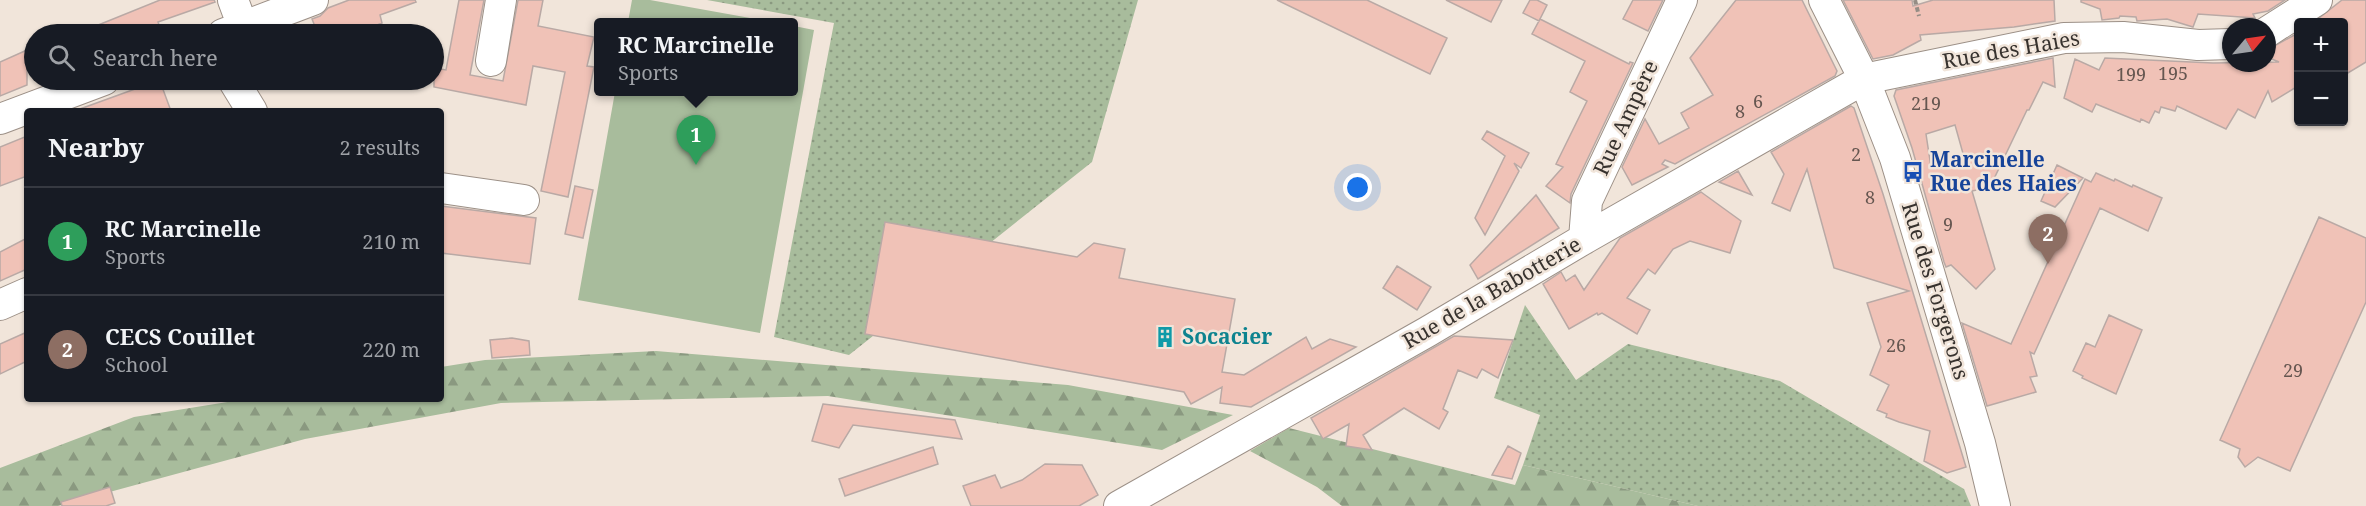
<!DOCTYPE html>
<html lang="en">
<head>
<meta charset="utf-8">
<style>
	body { margin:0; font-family:"Noto Serif",serif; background:#242831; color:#f1f3f6 }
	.controls { position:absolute; right:18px; top:18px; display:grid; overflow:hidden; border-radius:6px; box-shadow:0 2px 4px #0004 }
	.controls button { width:54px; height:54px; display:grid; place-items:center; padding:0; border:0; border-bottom:2px solid #363941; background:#171b24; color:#f1f3f6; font:30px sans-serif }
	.compass { position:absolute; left:2222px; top:18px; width:54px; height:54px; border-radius:50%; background:#171b24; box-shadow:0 2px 4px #0004; rotate:61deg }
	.you { position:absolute; left:1358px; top:188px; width:21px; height:21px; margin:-15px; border:4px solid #fff; border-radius:50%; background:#1a73e8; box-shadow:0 0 0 9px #1a73e833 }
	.badge { display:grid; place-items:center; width:39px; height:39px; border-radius:50%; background:#1a73e8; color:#fff; font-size:20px; font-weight:700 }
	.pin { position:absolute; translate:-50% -50px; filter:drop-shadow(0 2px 3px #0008) }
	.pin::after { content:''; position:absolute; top:32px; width:21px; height:18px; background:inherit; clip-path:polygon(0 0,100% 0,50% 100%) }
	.popup { position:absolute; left:594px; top:18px; width:204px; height:78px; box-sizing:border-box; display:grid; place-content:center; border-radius:6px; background:#171b24; filter:drop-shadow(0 2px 4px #0005); font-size:20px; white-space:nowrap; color:#9ea1a6 }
	.popup b { font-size:22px; color:#f1f3f6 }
	.popup::after { content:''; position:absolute; left:50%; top:100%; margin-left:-12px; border:12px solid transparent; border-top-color:#171b24 }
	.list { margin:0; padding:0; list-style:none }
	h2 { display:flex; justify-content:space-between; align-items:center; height:78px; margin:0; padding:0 24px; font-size:26px }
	h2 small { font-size:20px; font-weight:400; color:#9ea1a6 }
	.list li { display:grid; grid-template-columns:39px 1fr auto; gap:18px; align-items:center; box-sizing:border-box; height:108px; padding:0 24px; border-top:2px solid #363941 }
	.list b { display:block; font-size:22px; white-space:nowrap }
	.list p { margin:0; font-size:20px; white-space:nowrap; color:#9ea1a6 }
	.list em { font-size:20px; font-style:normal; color:#9ea1a6 }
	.icon { flex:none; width:33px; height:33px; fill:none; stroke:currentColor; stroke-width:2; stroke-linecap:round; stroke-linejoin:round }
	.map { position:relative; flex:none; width:2366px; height:506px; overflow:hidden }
	.search { position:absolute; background:#171b24; box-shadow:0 2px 4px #0004; left:24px; top:24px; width:420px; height:66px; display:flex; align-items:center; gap:15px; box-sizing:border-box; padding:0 21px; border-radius:33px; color:#9ea1a6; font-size:22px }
	.panel { position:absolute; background:#171b24; box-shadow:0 2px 4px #0004; left:24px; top:108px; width:420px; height:294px; border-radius:6px }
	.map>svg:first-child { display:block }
	.grass { fill:url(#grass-dots) }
	.forest { fill:url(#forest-firs) }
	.garden { fill:#a8bc9c }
	.building { fill:#f0c2b7; stroke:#b9a9a5; stroke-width:1.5; fill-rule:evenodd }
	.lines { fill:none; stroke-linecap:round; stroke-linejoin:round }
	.minor-casing { stroke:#9c9087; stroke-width:32 }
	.path { stroke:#958d85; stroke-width:4; stroke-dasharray:4.5 3; stroke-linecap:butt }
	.minor { stroke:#fff; stroke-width:30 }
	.labels { text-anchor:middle; stroke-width:5; stroke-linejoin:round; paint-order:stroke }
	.number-label { font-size:18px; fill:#655650 }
	.street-label { font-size:21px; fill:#37322e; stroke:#f1e5da }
	.transit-label { font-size:21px; font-weight:bold; fill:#164399; stroke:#f1e5da; text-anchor:start }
	.culture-label { font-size:21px; font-weight:bold; fill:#0d838f; stroke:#f1e5da; text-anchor:start }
</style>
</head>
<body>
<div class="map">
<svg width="2366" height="506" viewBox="0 0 2366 506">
	<defs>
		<pattern id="grass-dots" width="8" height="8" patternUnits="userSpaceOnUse" patternTransform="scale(1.5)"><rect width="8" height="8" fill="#a8bc9c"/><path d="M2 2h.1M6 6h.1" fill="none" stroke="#8a9980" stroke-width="1.8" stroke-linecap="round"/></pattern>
		<pattern id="forest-firs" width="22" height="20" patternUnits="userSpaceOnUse" patternTransform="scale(1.5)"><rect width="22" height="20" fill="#a8bc9c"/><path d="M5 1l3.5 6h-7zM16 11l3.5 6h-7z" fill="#8a9980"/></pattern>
	</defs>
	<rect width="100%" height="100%" fill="#f1e5da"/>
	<!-- grass -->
	<path class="grass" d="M707,0H1138L1092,162L849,355L774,337L834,23Z
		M1525,305L1576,380L1628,344L1780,381L1964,489L1971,506H1698L1523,465L1540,415L1494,398Z"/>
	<!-- forest -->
	<path class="forest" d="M656,351L1068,385L1233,415L1162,450L828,396L501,403L305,439L58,506H0V468L134,417L246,399H441V367L485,360Z
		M1289,428L1515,485L1523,465L1698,506H1342L1317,487L1250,451Z"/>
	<!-- garden -->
	<path class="garden" d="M632,0H650L772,22H628Z
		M794,26L814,30L760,333L578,300L615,92H794Z"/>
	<!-- building -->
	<path class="building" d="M160,0H214L215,2L158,22L162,34H76Z
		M349,0H415L416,2L380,15L382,23L357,33L355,28L331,34H318L312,19L320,16L328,8Z
		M459,0H484L470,75L503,81L518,0H543L538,26L594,37L587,66L594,67L568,197L541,191L565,72L533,66L526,105L434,87V68L446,70Z
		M1277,0H1367L1447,38L1430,74Z
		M1446,0H1502L1491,22Z
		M1530,0H1537L1547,5L1539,21L1523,13Z
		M1633,0H1663L1648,31L1623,19Z
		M1736,0H1802L1837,71L1835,76L1675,164L1665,160L1662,164L1668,167L1632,185L1622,167L1645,119L1659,144L1689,128L1681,113L1713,95L1690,58Z
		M1843,0H1912L1913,6L1933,0H2054L2055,21L2014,27L1920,35L1921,40L1893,55L1873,59Z
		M2081,0H2285L2268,11L2253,14L2255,18L2198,14L2193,27L2167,19L2137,21L2136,17L2120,16L2119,18L2102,20L2100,9L2081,2Z
		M2342,0H2366V62L2343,76V22H2314Z
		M1540,19L1629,64L1630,62L1633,63L1571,194L1570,203L1546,186L1563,167L1556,164L1587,101L1570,92L1585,61L1532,34Z
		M2298,33V86L2272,102L2268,91L2255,118L2238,109L2226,129L2177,106L2175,111L2161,107L2159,113L2155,111L2149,123L2141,119L2140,122L2096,104L2092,112L2064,98L2075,59L2099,70L2105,58L2213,63L2279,62L2267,57V50Z
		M27,50V85L0,96V62Z
		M2053,58L2055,87L2043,82L2029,110H2027L1990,187L1972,191L1995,269L1976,289L1951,265L1946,267L1944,262L1912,148L1894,96L1896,90ZM1955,125L1964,157L1931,167L1926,134Z
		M161,84L171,111H81L80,109L146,85L147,89Z
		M1851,106L1854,108L1883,194L1966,467L1947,473L1924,461L1930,431L1899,422L1886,417L1887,414L1877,410L1889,385L1870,375L1881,347L1867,303L1909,291L1834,268L1807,169L1790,211L1772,203L1784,174L1771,152Z
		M1487,131L1529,153L1521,168L1514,163L1519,171L1485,235L1475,218L1505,156L1482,139Z
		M27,136V176L0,186V147Z
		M2057,165L2083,178L2055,207L2041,201Z
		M1738,171L1752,195L1719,182Z
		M2096,173L2114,181L2115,179L2132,187L2133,185L2162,198L2148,231L2100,208L2034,354L2030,352L2037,376L2030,377L2036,392L1987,406L1962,323L2011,344L2085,179L2091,182Z
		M575,186L593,190L583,238L565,234Z
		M1701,192L1741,221L1730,253L1690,241L1673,249L1655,274L1648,269L1627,298L1650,310L1637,334L1602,313L1598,315L1597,313L1569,329L1543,284L1561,272L1566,281L1575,275L1584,290L1620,238Z
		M1536,195L1559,228L1478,279L1470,265Z
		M441,206L536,218L530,264L441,253Z
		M2319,217L2366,238V302L2290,471L2258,457L2245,467L2238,457L2240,449L2220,440Z
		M885,222L1077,257L1094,243L1125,249L1119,278L1235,299L1222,372L1244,375L1306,337L1312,349L1330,339L1356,347L1251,407L1220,403L1222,387L1191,404L1184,392L865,334Z
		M27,238V269L0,281V252Z
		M1397,266L1431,287L1417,310L1383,288Z
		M2109,315L2142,330L2116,394L2082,378L2083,376L2073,371L2086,343L2095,347Z
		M27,332V361L0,374V344Z
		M1454,336L1513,340L1498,378L1482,369L1477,378L1458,370L1443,409L1448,412L1439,429L1404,408L1363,435L1372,450L1346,446L1349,424L1323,439L1311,418Z
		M512,338L529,341L530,355L492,358L490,340Z
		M823,404L955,420L962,439L853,425L839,448L812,441Z
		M1508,446L1521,453L1512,479L1492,475Z
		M933,447L938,464L845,496L839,479Z
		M1045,464L1082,465L1098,495L1079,506H971L963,486L995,475L1001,488L1022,480Z
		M110,487L115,503L106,506H62L61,502Z"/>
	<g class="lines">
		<defs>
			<path id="minor" d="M233,0L243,27
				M1824,0L1864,79L1895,158L1980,443L1995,506
				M2267,32L2317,0
				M223,34L313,0
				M491,61L501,0
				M233,80L252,111
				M0,119L104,80
				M441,188L524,200
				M1584,239L1587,201L1682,0
				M0,305L27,293
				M1119,506L1427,332L1584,239L1864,79L2064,38L2123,37L2198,45L2231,44"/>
		</defs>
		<!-- minor casing -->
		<use href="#minor" class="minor-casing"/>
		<!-- path -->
		<path class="path" d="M1915,0L1919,16"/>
		<!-- minor -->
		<use href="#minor" class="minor"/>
	</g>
	<!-- icons -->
	<defs>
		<symbol id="bus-bare" viewBox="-9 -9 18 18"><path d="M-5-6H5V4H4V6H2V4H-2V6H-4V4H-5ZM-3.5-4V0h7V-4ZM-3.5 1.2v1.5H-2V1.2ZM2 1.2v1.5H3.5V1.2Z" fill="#1a4fb4" stroke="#f1e5da" stroke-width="2.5" paint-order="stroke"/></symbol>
		<symbol id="building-bare" viewBox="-9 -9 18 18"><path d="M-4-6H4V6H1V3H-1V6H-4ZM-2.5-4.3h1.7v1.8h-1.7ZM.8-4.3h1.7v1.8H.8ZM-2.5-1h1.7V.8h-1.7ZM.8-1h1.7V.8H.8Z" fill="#0f9aa8" stroke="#f1e5da" stroke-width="2.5" paint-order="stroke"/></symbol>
	</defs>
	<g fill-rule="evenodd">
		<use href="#bus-bare" x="1898" y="157" width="30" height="30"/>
		<use href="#building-bare" x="1150" y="322" width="30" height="30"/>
	</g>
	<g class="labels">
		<!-- number labels -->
		<g class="number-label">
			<text x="2173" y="80">195</text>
			<text x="2131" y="81">199</text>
			<text x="1758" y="108">6</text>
			<text x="1926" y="110">219</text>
			<text x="1740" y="118">8</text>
			<text x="1856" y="161">2</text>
			<text x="1870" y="204">8</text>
			<text x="1948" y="231">9</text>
			<text x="1896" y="352">26</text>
			<text x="2293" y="377">29</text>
		</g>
		<!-- street labels -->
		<g class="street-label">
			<text transform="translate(2011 50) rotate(-10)" y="7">Rue des Haies</text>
			<text transform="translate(1626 118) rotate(-65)" y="7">Rue Ampère</text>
			<text transform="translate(1935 291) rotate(73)" y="7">Rue des Forgerons</text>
			<text transform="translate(1492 293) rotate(-30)" y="7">Rue de la Babotterie</text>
		</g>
		<!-- transit labels -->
		<g class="transit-label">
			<text x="1930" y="167">Marcinelle<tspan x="1930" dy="24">Rue des Haies</tspan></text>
		</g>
		<!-- culture labels -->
		<g class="culture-label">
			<text x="1182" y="344">Socacier</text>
		</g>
	</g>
</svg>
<div class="controls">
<button>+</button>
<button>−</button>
</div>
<svg class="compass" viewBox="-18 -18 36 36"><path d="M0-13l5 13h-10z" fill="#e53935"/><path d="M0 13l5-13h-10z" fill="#9ea1a6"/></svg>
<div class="you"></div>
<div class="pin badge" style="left:696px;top:165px;background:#2e9e5b">1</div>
<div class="popup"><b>RC Marcinelle</b>Sports</div>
<div class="pin badge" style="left:2048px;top:264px;background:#8d6e63">2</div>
<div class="search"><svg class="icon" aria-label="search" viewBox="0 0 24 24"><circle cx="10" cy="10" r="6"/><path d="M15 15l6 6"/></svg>Search here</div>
<section class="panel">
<h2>Nearby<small>2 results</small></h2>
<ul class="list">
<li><span class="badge" style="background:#2e9e5b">1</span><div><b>RC Marcinelle</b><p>Sports</p></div><em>210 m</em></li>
<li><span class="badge" style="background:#8d6e63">2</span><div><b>CECS Couillet</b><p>School</p></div><em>220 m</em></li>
</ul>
</section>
</div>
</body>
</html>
